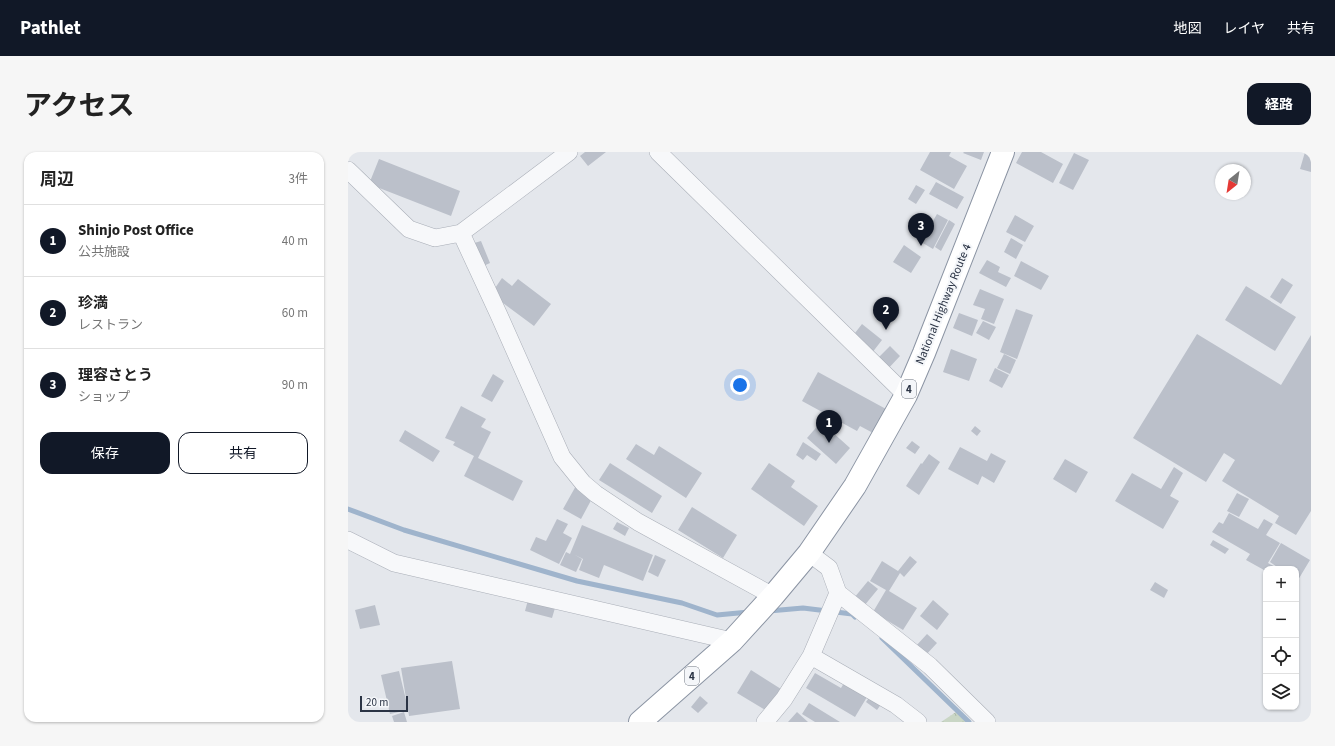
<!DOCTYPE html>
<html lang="ja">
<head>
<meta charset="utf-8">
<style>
	body { margin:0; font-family:"Source Sans 3","Noto Sans JP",sans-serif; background:#f6f6f6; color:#222 }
	.controls { position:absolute; right:12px; bottom:12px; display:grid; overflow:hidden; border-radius:8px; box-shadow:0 1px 3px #0004 }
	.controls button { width:36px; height:36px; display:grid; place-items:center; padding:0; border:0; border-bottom:1px solid #e0e0e0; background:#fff; color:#222; font:20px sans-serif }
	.compass { position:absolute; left:867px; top:12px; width:36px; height:36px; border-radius:50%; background:#fff; box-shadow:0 1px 3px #0004; rotate:210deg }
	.scale { position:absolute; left:12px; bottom:10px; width:48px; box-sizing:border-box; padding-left:4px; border:2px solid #2b3445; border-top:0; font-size:11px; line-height:14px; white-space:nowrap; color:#2b3445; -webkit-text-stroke:3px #f4f6f9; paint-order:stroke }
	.you { position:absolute; left:392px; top:233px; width:14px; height:14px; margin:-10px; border:3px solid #fff; border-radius:50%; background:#1a73e8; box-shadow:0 0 0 6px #1a73e833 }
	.badge { display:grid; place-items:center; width:26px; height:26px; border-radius:50%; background:#111827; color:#fff; font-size:13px; font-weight:700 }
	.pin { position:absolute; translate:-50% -33px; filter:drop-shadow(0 1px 2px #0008) }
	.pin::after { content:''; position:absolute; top:21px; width:14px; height:12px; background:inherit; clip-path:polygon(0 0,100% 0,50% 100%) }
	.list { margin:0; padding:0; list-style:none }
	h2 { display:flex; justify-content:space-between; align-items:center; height:52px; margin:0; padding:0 16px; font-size:17px }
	h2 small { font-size:13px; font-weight:400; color:#767676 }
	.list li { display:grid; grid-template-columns:26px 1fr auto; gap:12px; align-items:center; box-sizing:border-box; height:72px; padding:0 16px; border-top:1px solid #e0e0e0 }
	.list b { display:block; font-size:15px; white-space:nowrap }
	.list p { margin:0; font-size:13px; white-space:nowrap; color:#767676 }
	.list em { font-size:13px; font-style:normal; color:#767676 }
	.actions { display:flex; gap:8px; padding:12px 16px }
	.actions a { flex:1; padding:9px 0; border:1px solid #111827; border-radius:12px; text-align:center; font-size:14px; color:#111827 }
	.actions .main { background:#111827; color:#fff }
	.icon { flex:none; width:22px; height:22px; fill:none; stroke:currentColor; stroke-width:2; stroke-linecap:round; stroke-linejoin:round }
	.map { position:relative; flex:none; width:963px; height:570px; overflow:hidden; border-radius:12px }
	header { display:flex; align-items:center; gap:24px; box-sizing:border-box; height:56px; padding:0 20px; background:#111827; color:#fff }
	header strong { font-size:19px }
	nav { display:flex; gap:22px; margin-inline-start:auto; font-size:14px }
	.intro { display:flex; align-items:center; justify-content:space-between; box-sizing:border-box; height:96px; padding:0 24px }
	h1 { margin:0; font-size:28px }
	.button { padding:10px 18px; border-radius:12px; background:#111827; color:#fff; font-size:14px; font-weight:700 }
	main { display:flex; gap:24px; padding:0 24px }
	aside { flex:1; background:#fff; border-radius:12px; box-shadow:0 1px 3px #0004 }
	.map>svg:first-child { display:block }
	.forest { fill:url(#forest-crowns) }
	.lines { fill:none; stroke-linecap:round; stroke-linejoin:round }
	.stream { stroke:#9fb4cc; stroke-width:5 }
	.building { fill:#bbc0ca }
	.street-casing { stroke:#a9aeb7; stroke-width:18 }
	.highway-casing { stroke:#8b94a3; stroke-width:24 }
	.street { stroke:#f7f8fa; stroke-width:17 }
	.highway { stroke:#fff; stroke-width:22 }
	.labels { text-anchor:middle; stroke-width:4; stroke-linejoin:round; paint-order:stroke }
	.shield { fill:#f4f6f9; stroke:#676e7b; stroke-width:1 }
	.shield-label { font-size:11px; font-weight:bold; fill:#2b3445 }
	.street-label { font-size:12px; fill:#2b3445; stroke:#f4f6f9 }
</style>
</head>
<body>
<header>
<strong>Pathlet</strong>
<nav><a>地図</a><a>レイヤ</a><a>共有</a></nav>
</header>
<div class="intro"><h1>アクセス</h1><a class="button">経路</a></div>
<main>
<aside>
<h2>周辺<small>3件</small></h2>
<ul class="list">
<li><span class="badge">1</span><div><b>Shinjo Post Office</b><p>公共施設</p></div><em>40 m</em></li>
<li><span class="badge">2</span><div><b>珍満</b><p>レストラン</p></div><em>60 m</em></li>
<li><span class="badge">3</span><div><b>理容さとう</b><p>ショップ</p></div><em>90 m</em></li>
</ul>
<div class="actions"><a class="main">保存</a><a>共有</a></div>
</aside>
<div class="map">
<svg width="963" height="570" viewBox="0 0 963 570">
	<defs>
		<pattern id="forest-crowns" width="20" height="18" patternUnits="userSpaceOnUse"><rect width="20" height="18" fill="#c9d6c5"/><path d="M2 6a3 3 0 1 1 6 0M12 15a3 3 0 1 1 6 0" fill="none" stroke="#adb8ab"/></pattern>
	</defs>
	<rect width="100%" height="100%" fill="#e4e7ec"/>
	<!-- forest -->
	<path class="forest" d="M608,560L618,570H593Z"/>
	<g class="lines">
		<!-- stream -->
		<path class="stream" d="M0,357L56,378L229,429L334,451L369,463L401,460
			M421,459L455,456L504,462L507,465
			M534,486L621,570"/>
	</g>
	<!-- building -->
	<path class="building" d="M237,0H258L240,14L232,4Z
		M582,0H603L601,4L619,14L606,37L572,18Z
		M616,0H636L633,8L615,1Z
		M674,0H693L715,12L705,31L668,11Z
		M957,0H963V20L952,17Z
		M726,1L741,8L725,38L711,31Z
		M31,7L112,39L103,64L21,32Z
		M588,30L616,45L609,57L581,42Z
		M568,33L577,38L568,52L560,47Z
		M589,62L600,68L585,97L573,90Z
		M667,63L686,74L677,90L658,80Z
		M601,68L607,72L593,99L587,95Z
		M663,86L675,93L668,107L656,100Z
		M133,89L142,111L133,115L123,92Z
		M556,93L573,105L563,121L545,110Z
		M639,108L652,115L650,120L663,126L658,135L631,121Z
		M673,109L701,124L693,138L666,124Z
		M154,126L164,134L170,127L203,152L186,174L143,142Z
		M934,126L945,133L933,152L922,145Z
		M898,134L948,165L927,199L877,168Z
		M632,137L656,147L646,172L633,167L637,157L625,153Z
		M668,157L685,163L669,207L652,200Z
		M611,161L630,168L624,184L605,176Z
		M635,169L648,175L641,188L628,181Z
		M514,172L534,188L520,206L500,190Z
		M849,182L933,233L963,183V359L948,383L927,371L931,364L874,329L887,308L876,301L858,330L785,286Z
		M542,194L552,204L538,219L527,209Z
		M603,197L629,207L621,229L595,220Z
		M656,202L668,208L662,222L649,216Z
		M647,216L661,223L654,236L641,229Z
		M470,220L538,257L525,281L512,274L509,279L454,249Z
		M145,222L156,229L144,250L133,244Z
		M113,254L138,267L133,275L143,280L130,306L175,329L165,349L116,324L126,304L105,293L107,290L97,286Z
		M473,270L502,296L488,312L459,286Z
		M627,274L633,279L629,284L623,279Z
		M57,278L92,299L85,310L51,289Z
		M564,289L572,295L567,302L558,296Z
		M455,290L473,302L468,309L459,303L455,308L448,303Z
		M288,292L306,303L311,294L354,321L338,346L278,307Z
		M612,295L639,309L643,301L658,309L646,331L634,324L630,333L600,317Z
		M581,302L592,310L571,343L558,334L573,311L574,312Z
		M717,307L740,320L728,341L705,327Z
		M262,311L314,344L304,361L251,328Z
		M421,311L447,329L443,335L470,354L456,374L403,337Z
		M826,315L835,321L822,344L831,349L815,377L767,349L784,321L813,337Z
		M229,332L247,341L233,367L215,357Z
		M889,341L901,347L891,365L879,359Z
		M344,355L389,383L375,406L330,378Z
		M881,361L910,377L916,367L925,372L918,383L932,391L920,411L931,417L916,418L898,408L902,402L864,380L871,370L875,372Z
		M209,367L220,372L215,381L224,386L211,412L182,398L188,385L198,389Z
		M269,370L281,376L277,384L265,377Z
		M234,373L305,403L295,429L256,413L251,426L231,418L235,407L227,403L234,407L228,420L212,413L218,400L222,402Z
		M865,388L881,397L877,402L862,393Z
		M933,391L962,408L950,428L948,426V417H932L922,410Z
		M307,403L318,408L310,425L300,420Z
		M562,404L569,410L556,425L552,421L541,439L569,456L555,478L525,460L538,438L522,429L534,409L550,419Z
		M520,429L530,437L516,454L506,446Z
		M807,430L820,438L816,446L802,438Z
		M180,448L207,456L204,466L177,459Z
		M585,448L601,462L589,478L572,464Z
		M27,453L32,473L12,477L7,458Z
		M579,482L589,491L577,504L567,495Z
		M104,509L112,557L61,564L60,558L42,562L33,523L51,519L59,552L53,516Z
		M403,518L433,537L419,559L389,541Z
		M467,521L493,536L496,531L519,545L507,565L458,536Z
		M523,543L534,551L529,558L518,550Z
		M352,544L360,551L350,561L343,555Z
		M461,551L492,570H467L454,562Z
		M56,560L59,570H46L44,564Z
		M449,560L460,570H440Z"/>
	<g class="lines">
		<defs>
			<path id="street" d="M310,0L558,243
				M0,18L61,77L87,86L113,81L221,0
				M113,81L150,161L214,305L235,331L248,342L290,370L425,444
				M0,388L46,411L384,489
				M461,401L481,416L490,441L582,514L639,570
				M463,504L548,553L570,570
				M417,570L436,547L463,504L490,441"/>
			<path id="highway" d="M292,570L384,489L425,444L461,401L507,334L558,243L576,201L655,0"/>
		</defs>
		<!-- street casing -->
		<use href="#street" class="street-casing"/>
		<!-- highway casing -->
		<use href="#highway" class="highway-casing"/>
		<!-- street -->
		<use href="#street" class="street"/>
		<!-- highway -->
		<use href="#highway" class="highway"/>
	</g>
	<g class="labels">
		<!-- shield labels -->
		<g class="shield">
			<rect x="554" y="228" width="14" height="18" rx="3"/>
			<rect x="337" y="515" width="14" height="18" rx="3"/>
		</g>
		<g class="shield-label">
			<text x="561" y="241">4</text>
			<text x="344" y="528">4</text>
		</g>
		<!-- street labels -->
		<g class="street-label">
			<text transform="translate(595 152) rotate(-68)" y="4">National Highway Route 4</text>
		</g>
	</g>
</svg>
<div class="controls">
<button>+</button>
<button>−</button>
<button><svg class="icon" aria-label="locate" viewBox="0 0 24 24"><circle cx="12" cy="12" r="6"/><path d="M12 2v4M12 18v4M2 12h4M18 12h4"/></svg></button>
<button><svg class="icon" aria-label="layers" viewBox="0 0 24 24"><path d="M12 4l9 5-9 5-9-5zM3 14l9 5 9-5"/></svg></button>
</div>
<svg class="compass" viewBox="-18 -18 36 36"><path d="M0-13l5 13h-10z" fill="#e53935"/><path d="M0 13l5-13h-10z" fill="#767676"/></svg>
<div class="scale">20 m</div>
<div class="you"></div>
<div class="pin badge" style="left:481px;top:291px">1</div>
<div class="pin badge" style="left:538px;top:178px">2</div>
<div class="pin badge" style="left:573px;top:94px">3</div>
</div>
</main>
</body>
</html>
